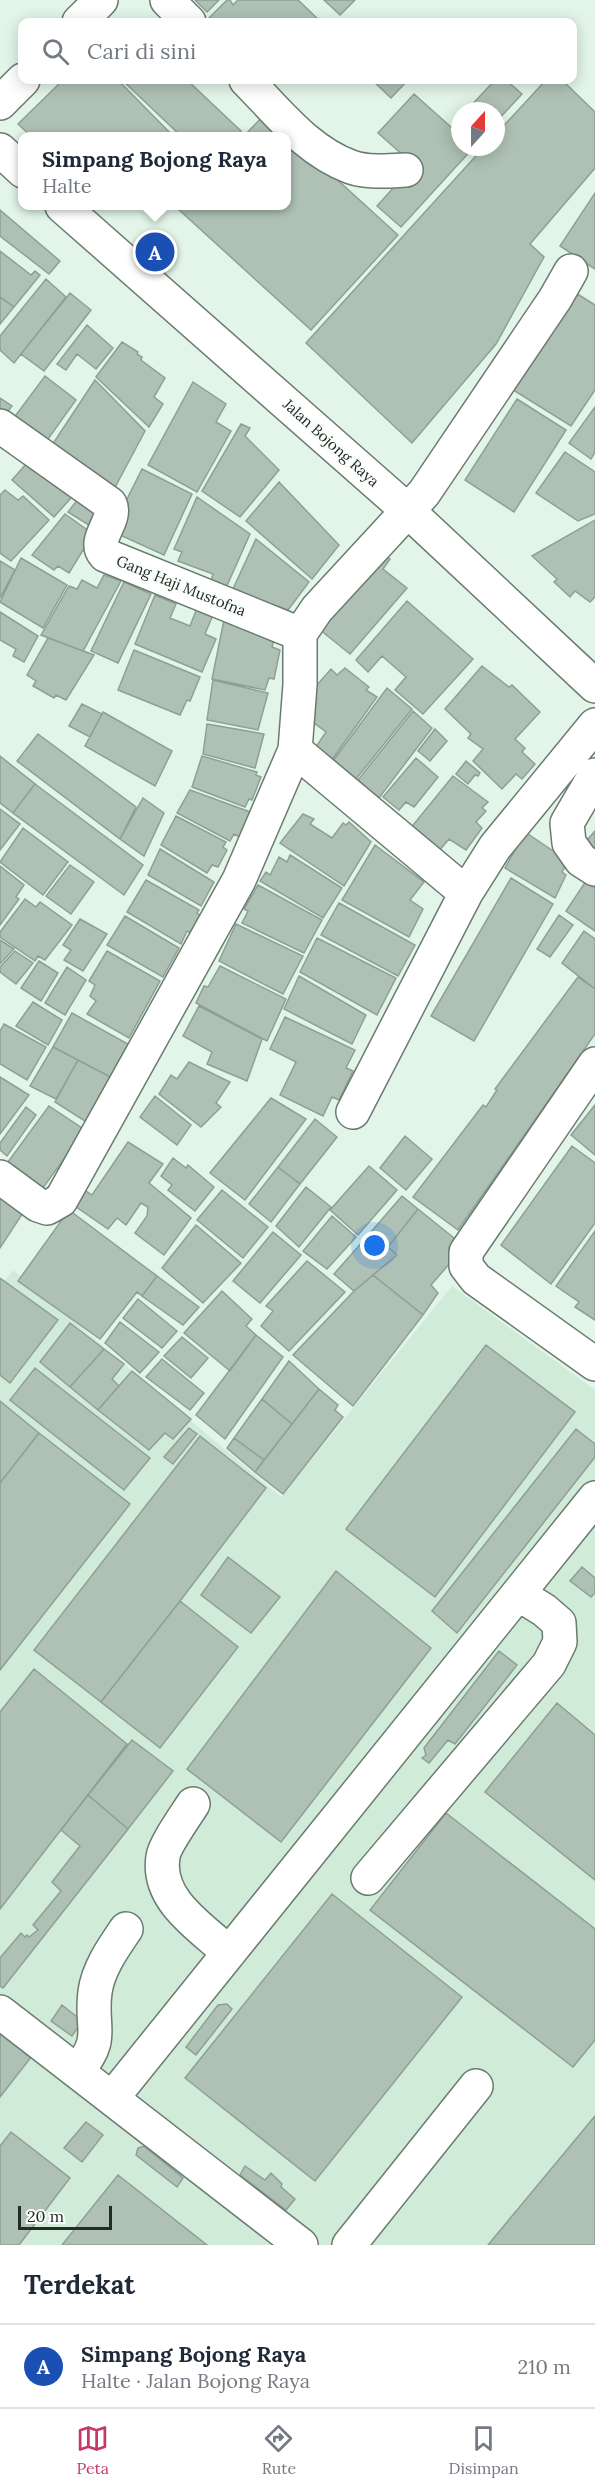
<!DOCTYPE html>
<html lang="id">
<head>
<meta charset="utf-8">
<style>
	body { margin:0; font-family:Lora,serif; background:#f2f2f3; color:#1f2937 }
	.compass { position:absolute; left:451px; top:102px; width:54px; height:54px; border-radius:50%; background:#fff; box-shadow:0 3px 15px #0003; rotate:21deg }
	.scale { position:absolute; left:18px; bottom:15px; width:94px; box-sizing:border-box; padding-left:6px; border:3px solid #232b26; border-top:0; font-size:16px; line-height:21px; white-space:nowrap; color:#232b26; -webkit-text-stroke:4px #fafefb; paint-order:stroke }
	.you { position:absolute; left:375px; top:1246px; width:21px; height:21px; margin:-15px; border:4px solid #fff; border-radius:50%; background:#1a73e8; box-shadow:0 0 0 9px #1a73e833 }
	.badge { display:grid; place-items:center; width:39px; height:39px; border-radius:50%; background:#c63967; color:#fff; font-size:20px; font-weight:700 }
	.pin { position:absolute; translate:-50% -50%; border:3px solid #fff; box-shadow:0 2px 6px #0006 }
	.popup { position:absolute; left:18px; top:132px; width:273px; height:78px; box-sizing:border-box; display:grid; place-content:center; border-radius:12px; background:#fff; filter:drop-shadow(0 2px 4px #0005); font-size:20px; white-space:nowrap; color:#747a83 }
	.popup b { font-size:22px; color:#1f2937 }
	.popup::after { content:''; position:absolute; left:50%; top:100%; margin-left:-12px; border:12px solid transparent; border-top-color:#fff }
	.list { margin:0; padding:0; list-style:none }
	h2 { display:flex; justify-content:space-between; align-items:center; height:78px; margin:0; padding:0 24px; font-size:26px }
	h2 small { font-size:20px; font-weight:400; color:#747a83 }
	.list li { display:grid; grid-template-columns:39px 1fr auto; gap:18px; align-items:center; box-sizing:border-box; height:84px; padding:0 24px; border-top:2px solid #e0e1e3 }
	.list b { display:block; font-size:22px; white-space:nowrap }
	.list p { margin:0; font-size:20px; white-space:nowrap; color:#747a83 }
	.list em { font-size:20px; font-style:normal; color:#747a83 }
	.icon { flex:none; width:33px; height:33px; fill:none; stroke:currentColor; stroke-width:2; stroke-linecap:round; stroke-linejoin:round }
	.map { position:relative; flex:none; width:595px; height:2245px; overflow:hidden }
	.search { position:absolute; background:#fff; box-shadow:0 3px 15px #0003; left:18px; right:18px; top:18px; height:66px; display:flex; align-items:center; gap:15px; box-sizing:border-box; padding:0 21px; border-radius:12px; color:#747a83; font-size:22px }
	.sheet { height:162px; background:#fff }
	nav { display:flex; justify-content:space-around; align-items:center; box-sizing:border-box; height:84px; border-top:2px solid #e0e1e3; background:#fff; font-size:16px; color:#747a83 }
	nav a { display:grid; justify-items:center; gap:3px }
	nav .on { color:#c63967 }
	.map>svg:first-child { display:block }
	.built { fill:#d1ebd9 }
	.building { fill:#afc1b4; stroke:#8ea094; stroke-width:1.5 }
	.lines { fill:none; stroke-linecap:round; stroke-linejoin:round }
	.minor-casing { stroke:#6a7b70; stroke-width:36 }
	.major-casing { stroke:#6a7b70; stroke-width:36 }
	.minor { stroke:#fff; stroke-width:33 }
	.major { stroke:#fff; stroke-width:33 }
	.labels { text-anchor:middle; stroke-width:6; stroke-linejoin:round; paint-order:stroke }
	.street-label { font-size:15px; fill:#232b26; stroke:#fafefb }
</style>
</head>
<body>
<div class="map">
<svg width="595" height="2245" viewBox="0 0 595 2245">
	<rect width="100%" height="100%" fill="#e2f5e8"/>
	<!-- built -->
	<path class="built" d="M13,1270L281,1497L452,1286L595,1390V2245H0V1287Z"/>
	<!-- building -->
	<path class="building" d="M195,0H219L207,12Z
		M227,0H230L233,5L238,0H298L321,22H211L208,19Z
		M324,0H355L340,15Z
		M63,80H118L170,133L166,136H31L18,124Z
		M122,80H187L241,131L235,136H181Z
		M372,80H408L391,98Z
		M495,80H506L522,94L496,122V111H466Z
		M546,80H562L595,112V168L530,244L544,257L496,344L412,443L306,343L484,147H496V134Z
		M414,94L451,127L460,118V147H474L401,227L377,206L414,165L378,133Z
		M265,114L398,235L311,330L178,209L180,206H287V136H244Z
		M595,193V269L560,246Z
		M0,210L60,261L49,274L0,236Z
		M0,251L31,275L35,271L40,275L14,307L0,297Z
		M46,279L66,297L14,363L0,350V336Z
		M571,290L595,305V390L571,426L510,388Z
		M70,293L91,310L44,371L21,354Z
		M0,297L14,307L0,324Z
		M87,325L113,348L96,369L77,354L66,370L57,364Z
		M122,342L138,352L137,354L142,357L141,360L165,378L154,397L163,404L149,427L96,377Z
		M45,376L76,400L43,446L10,423Z
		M95,380L145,431L113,491L52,445Z
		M193,382L226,404L216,422L231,431L197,492L148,465Z
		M0,398L12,406L2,419L0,417Z
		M517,399L566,430L514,512L465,480Z
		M595,407V452L591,459L569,443Z
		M241,424L250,428L245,436L279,470L240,517L202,491Z
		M565,452L595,472V514L578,521L536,493Z
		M34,455L79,489L54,517L12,480Z
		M142,469L192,494L164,555L111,531Z
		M279,482L339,545L312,579L246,521Z
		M5,490L18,500L23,496L49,520L11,561L0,553V495Z
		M82,494L105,509L95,529L68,512Z
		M197,497L250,534L225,590L210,584L213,574L178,561L182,552L174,549Z
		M65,514L93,534L69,573L58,566L54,570L32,555Z
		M595,520V597L590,602L575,591L570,597L554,582L557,579L532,556Z
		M256,539L309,582L288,610L232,591Z
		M380,550L390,559L383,569L407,588L350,654L314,625Z
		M21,558L67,585L43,628L0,602Z
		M0,561L15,570L0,598Z
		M104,575L121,581L83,651L41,635L69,586L77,589L82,580L97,588Z
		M124,582L151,594L118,663L91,651Z
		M155,595L176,604L170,618L190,626L197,608L213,615L205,634L216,639L202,672L135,644Z
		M407,601L473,659L423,714L395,690L406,677L382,656L368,672L356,660Z
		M0,612L38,636L24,662L13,656L16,649L0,640Z
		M224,620L274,639L272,647L280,650L274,679L269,678L265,690L212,679Z
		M48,638L94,655L66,700L56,695L54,698L33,686L36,681L27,675Z
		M134,650L200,677L190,701L187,700L180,715L118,690Z
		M482,666L509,687L512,685L540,712L515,739L525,748L522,752L535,764L522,779L516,774L502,789L473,761L483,749L468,738L471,734L445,709Z
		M345,668L369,687L366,690L377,697L331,761L316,747L326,732L306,717L317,699L309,694L331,669L337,675Z
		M213,680L268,693L258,730L207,720Z
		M387,688L412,709L352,784L330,765Z
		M82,704L102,714L90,737L69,726Z
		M413,711L432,728L376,802L354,785Z
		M103,712L172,751L155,786L85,746Z
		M207,724L264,734L255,768L203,754Z
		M435,729L447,741L430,761L418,751Z
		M38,734L136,807L120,839L17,761Z
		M0,756L35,784L13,813L0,803Z
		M202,756L257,772L256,775L261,777L252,800L249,799L245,807L192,787Z
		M416,758L438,777L414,807L406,802L399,810L383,797Z
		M466,761L480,773L478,776L475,775L468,784L456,774Z
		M453,776L488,802L482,808L486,811L476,822L482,828L466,850L449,839L438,852L409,830Z
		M35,784L143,865L124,895L13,813Z
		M190,790L253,813L243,839L234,834L230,841L177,813Z
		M143,798L164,813L144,856L120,839Z
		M0,809L20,824L0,850Z
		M303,814L314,819L310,824L332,838L343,823L346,825L349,822L371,842L344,886L280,843Z
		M176,816L226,842L223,847L227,850L218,867L212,865L207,873L161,845Z
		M23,828L68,862L43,895L0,862Z
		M595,831V859L581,847Z
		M525,832L568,861L562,872L566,875L555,898L505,868Z
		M375,845L424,882L410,900L423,909L409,937L342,900Z
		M160,849L214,882L201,906L148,875Z
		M290,855L342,888L323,918L260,881L266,872L270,875L279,857L287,862Z
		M70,865L94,882L71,914L46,896Z
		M0,866L24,885L16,897L19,899L0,925Z
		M511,878L553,904L474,1041L431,1016Z
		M146,880L199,910L197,913L200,915L191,933L187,931L181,944L127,912Z
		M586,881L595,888V931L566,911Z
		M258,885L322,920L304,953L242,923L248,911L244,909Z
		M25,899L36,907L40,902L72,925L45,960L38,956L35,961L0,937V932Z
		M339,903L415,945L398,976L321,935Z
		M559,915L573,925L550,957L537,949Z
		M125,916L179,948L163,977L107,945Z
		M80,919L107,934L83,971L64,960L71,950L63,945Z
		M236,924L303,956L283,994L219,961Z
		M584,931L595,939V989L562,963Z
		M317,938L396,978L377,1015L300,972Z
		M0,940L14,949L0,964Z
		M15,951L33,963L16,984L0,972V967Z
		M107,951L160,981L129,1038L87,1014L96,1001L90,996L95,985L89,981Z
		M39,961L58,973L41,1001L21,988Z
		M220,966L286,999L267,1041L196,1003L204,986L208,987Z
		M67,967L86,980L65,1015L45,1003Z
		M299,976L366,1015L352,1044L284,1009Z
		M578,977L595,989V1034L458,1230L413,1197L483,1105L486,1107L497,1090L495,1089Z
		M33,1002L62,1020L48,1045L16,1026Z
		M199,1006L262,1039L247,1081L207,1064L212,1052L183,1036Z
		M72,1013L135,1048L116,1080L53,1047Z
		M285,1017L355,1050L346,1068L353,1071L339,1100L332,1097L323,1116L280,1095L296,1062L270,1049Z
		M4,1024L46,1047L27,1080L0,1064V1031Z
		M53,1047L78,1060L56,1099L30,1086Z
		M78,1060L116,1080L91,1125L55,1102Z
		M189,1062L230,1082L216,1103L221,1107L201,1127L159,1094L171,1075L177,1079Z
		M0,1077L29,1095L0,1134Z
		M155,1096L191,1125L177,1145L140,1117Z
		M271,1098L306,1119L245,1200L210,1173Z
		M595,1105V1155L571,1135Z
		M49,1106L85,1130L40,1192L5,1166Z
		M26,1107L36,1115L7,1156L0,1150V1143Z
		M315,1119L337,1137L300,1184L278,1167Z
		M405,1136L432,1159L406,1190L380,1168Z
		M128,1142L163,1164L149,1183L191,1218L164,1255L135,1233L147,1216L148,1207L141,1203L126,1225L117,1218L108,1229L72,1204L83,1189L92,1195Z
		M572,1146L595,1163V1223L551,1284L501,1245Z
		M173,1158L186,1168L188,1165L214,1187L195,1211L168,1190L172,1185L161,1176Z
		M369,1166L397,1190L358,1235L330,1210Z
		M278,1167L300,1184L271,1222L249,1204Z
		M306,1187L331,1207L299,1247L276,1226Z
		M222,1190L268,1227L243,1258L197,1220Z
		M402,1196L418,1209L388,1247L371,1232Z
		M2,1198L23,1213L0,1248V1201Z
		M418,1209L459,1242L458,1254L431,1285L438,1293L423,1315L373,1275L397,1255L388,1247Z
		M69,1210L157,1276L142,1296L137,1292L100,1339L18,1281Z
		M332,1216L356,1237L327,1269L303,1251Z
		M196,1225L241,1263L203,1303L162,1268Z
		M595,1231V1320L575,1307L579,1302L556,1286Z
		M273,1232L301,1255L260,1303L233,1281Z
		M371,1232L397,1255L354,1291L334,1274Z
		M307,1261L345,1292L289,1351L261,1326L273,1311L266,1306Z
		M373,1275L423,1315L353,1406L293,1355L354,1291Z
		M157,1276L199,1307L183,1325L142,1296Z
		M0,1278L58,1320L10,1383L0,1375Z
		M222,1291L252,1319L246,1326L256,1335L230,1371L184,1333Z
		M138,1299L177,1331L162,1348L123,1318Z
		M120,1322L159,1352L140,1373L105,1343Z
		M70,1323L104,1349L70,1387L40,1362Z
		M256,1335L283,1357L225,1439L196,1415Z
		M182,1337L208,1358L191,1378L164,1356Z
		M486,1345L575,1412L435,1597L346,1529Z
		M104,1349L124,1364L112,1379L119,1386L98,1410L70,1387Z
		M162,1359L204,1393L190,1410L146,1377Z
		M289,1361L319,1389L292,1424L262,1399Z
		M35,1368L150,1458L124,1490L10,1400Z
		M132,1371L191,1419L173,1439L165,1433L149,1450L98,1410Z
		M319,1389L338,1405L335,1410L343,1417L283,1494L255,1472Z
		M262,1399L292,1424L264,1460L234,1438Z
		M0,1401L39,1433L0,1483Z
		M189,1428L197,1434L173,1464L164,1457Z
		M576,1429L595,1444V1457L457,1633L432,1611Z
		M39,1433L130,1504L0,1670V1483Z
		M200,1436L266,1488L180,1601L101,1702L34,1650Z
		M234,1438L264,1460L255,1472L227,1448Z
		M228,1557L280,1597L251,1633L201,1595Z
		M582,1567L595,1578V1593L591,1597L570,1581Z
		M336,1571L431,1648L281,1842L187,1769Z
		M180,1601L238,1647L160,1748L101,1702Z
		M499,1651L517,1665L455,1744L448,1740L429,1763L422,1758L426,1755L424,1748Z
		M34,1669L127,1744L0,1909V1712Z
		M557,1703L595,1735V1880L485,1792Z
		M132,1740L173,1771L128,1829L88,1795Z
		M88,1795L128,1829L3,1988L0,1986V1958L21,1933L25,1937L27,1935L29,1937L38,1930L33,1925L61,1891L52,1882L80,1846L61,1830Z
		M446,1813L595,1929V2040L573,2067L370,1910Z
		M332,1894L462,1997L315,2181L185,2078Z
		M227,2004L232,2009L196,2055L186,2047L218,2005Z
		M62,2005L82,2021L72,2036L51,2021Z
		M0,2031L32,2056L0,2097Z
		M595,2116V2245H488Z
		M86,2122L103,2135L82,2162L64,2148Z
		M11,2132L70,2178L19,2245H0V2146Z
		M144,2146L183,2178L177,2187L136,2155L138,2148Z
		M245,2166L265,2180L271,2173L282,2184L281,2187L295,2199L286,2210L240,2175Z
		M118,2175L207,2245H62Z"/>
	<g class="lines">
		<defs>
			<path id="minor" d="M167,0L189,22
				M246,80C278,112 307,151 351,167C368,173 389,171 406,170
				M0,150L23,171
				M62,206L407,510L595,686
				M0,426L110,504C118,520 91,540 105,555L300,634
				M295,750L466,893
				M595,775L567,823L569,843L581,860L595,869
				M595,1064L466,1252V1266L476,1279L595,1364
				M353,1112L466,893L495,847L595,725
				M0,1177L38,1205L47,1208L61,1200L239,880L295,750L300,685V634L317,609L424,493L555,299L571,271
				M193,1804C186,1815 164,1846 163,1857C156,1900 201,1927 229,1953
				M368,1878L549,1664L560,1642L559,1623L544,1610L518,1594
				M0,2012L301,2245
				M77,2071C106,2038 90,2029 95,1992C98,1969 113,1948 126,1929
				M114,2099L121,2087L595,1498
				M349,2245L476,2086"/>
			<path id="major" d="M79,22L101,0
				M0,103L23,80"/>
		</defs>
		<!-- minor casing -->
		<use href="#minor" class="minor-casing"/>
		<!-- major casing -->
		<use href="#major" class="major-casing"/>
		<!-- minor -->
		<use href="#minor" class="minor"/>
		<!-- major -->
		<use href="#major" class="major"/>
	</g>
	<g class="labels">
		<!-- street labels -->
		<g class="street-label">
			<text transform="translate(331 443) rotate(42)" y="5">Jalan Bojong Raya</text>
			<text transform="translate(181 586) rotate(22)" y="5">Gang Haji Mustofna</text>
		</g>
	</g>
</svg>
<svg class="compass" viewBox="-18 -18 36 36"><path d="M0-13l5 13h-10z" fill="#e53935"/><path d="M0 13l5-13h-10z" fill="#747a83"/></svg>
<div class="scale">20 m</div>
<div class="you"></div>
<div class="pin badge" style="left:155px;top:252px;background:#1a4fb4">A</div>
<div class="popup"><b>Simpang Bojong Raya</b>Halte</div>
<div class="search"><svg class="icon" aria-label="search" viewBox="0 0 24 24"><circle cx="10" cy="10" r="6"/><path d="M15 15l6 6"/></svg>Cari di sini</div>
</div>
<section class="sheet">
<h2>Terdekat<small></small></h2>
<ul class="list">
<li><span class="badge" style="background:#1a4fb4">A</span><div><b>Simpang Bojong Raya</b><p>Halte · Jalan Bojong Raya</p></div><em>210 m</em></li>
</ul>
</section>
<nav>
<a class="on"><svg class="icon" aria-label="map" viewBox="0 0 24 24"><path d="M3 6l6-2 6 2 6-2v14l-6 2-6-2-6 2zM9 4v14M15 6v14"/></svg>Peta</a>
<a><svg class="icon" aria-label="directions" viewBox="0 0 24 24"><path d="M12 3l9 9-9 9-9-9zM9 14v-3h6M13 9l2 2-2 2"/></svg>Rute</a>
<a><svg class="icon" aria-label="saved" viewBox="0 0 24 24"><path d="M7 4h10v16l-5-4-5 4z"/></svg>Disimpan</a>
</nav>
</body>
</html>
